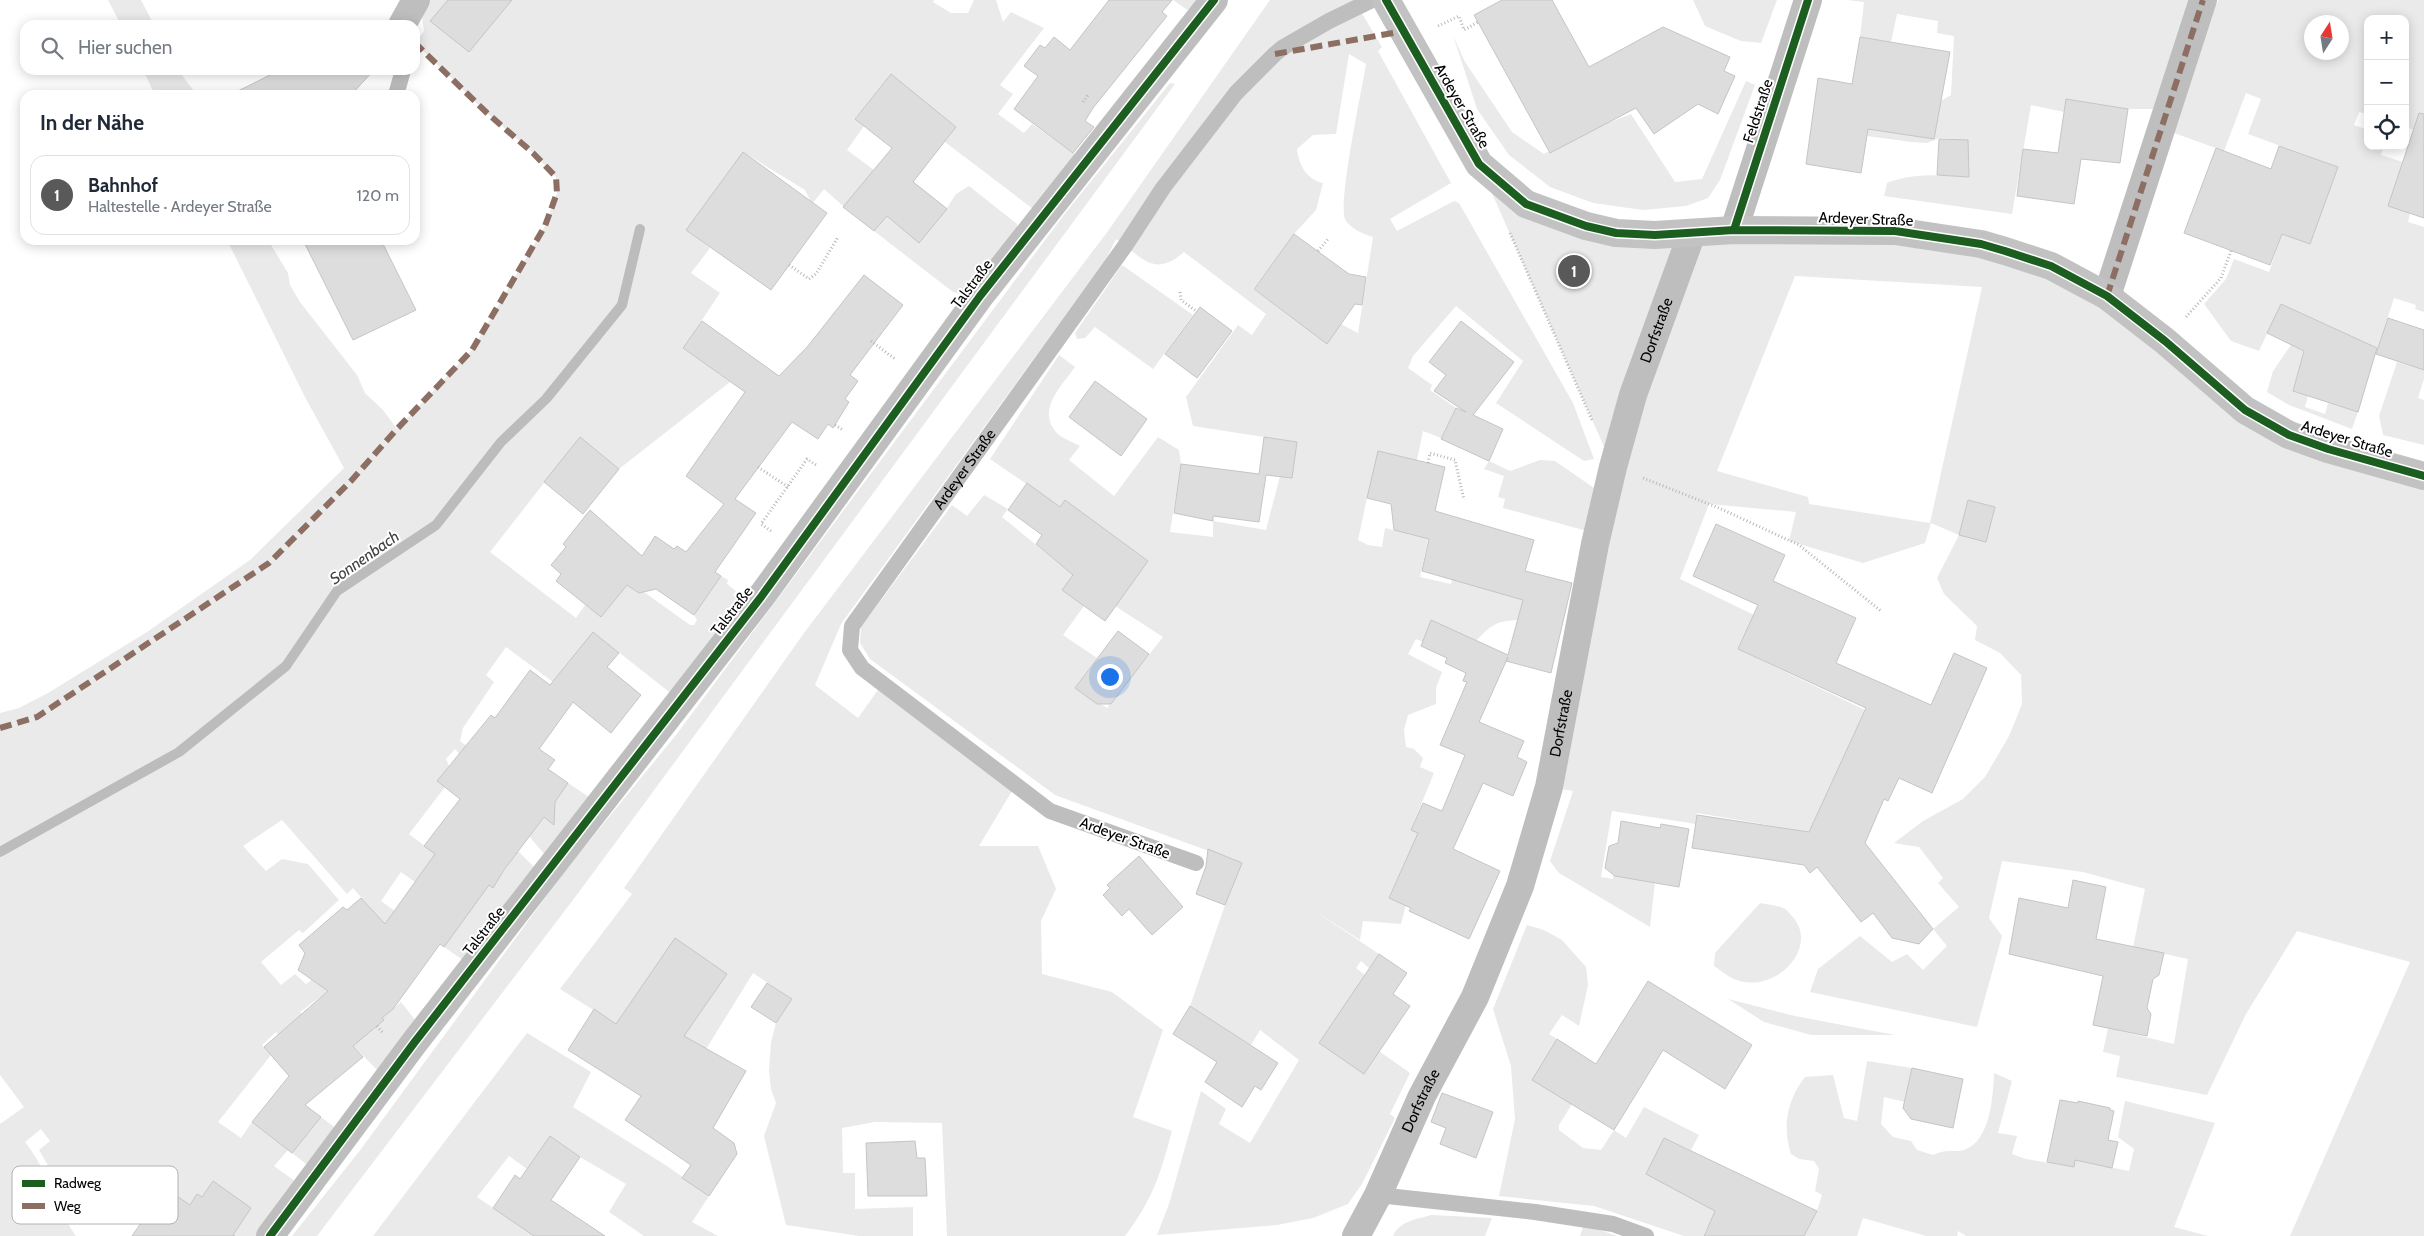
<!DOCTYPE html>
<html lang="de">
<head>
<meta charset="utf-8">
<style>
	body { margin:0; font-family:Cabin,sans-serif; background:#f6f6f7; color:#1f2937 }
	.controls { position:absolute; right:15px; top:15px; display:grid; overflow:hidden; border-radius:10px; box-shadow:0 2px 12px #0003 }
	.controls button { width:45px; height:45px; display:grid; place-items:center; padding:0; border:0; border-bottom:1px solid #e0e1e3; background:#fff; color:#1f2937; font:25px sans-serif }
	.compass { position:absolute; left:2304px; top:15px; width:45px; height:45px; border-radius:50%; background:#fff; box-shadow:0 2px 12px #0003; rotate:12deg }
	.you { position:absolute; left:1109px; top:676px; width:18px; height:18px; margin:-12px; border:4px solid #fff; border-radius:50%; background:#1a73e8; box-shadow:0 0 0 8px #1a73e833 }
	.badge { display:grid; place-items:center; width:32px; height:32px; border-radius:50%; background:#595959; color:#fff; font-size:16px; font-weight:700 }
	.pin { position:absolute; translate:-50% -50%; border:2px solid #fff; box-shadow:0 1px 5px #0006 }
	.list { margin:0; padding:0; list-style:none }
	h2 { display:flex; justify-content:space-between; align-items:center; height:65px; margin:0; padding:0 20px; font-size:21px }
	h2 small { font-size:16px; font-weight:400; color:#747a83 }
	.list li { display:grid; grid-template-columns:32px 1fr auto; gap:15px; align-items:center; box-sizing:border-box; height:80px; margin:0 10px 10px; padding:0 10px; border:1px solid #e0e1e3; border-radius:15px }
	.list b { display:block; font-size:19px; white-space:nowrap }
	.list p { margin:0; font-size:16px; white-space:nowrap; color:#747a83 }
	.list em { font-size:16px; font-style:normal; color:#747a83 }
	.icon { flex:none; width:28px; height:28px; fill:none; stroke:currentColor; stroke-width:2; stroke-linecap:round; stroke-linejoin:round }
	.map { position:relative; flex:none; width:2424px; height:1236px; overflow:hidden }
	.search { position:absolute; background:#fff; box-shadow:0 2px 12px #0003; left:20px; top:20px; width:400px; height:55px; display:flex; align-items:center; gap:12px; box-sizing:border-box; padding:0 18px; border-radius:15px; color:#747a83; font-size:19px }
	.panel { position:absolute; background:#fff; box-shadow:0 2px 12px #0003; left:20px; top:90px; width:400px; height:155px; border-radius:15px }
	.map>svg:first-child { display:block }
	.green { fill:#eaeaea; fill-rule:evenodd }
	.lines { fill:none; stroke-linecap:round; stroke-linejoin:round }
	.stream { stroke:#bcbcbc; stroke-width:10 }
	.building { fill:#ddd; stroke:#c5c5c5 }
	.path { stroke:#b8b8b8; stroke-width:3; stroke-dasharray:1 2.5; stroke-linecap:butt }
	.service { stroke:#bebebe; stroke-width:16 }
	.minor { stroke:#bebebe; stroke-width:28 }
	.secondary { stroke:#c2c2c2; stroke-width:28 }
	.quiet { stroke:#8d6e63; stroke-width:6; stroke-dasharray:12 6; stroke-linecap:butt }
	.cycleway-casing { stroke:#fff; stroke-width:11 }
	.cycleway { stroke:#1b5e20; stroke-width:8 }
	.labels { text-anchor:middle; stroke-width:4; stroke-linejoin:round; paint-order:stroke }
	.street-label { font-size:15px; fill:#000; stroke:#fff }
	.water-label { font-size:16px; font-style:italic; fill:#414141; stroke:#fff }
	.key { fill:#fff; stroke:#b2b2b2; stroke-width:1 }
	.key-label { font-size:14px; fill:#000 }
</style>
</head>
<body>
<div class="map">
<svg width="2424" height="1236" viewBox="0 0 2424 1236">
	<rect width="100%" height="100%" fill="#fff"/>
	<!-- green -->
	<path class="green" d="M108,0H141L154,25H121Z
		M426,0H934L933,2L951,13H968L974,0H996L1003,22L1011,12L1044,28L1000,85L1013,94L998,114L1024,133L1032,124L1076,155L1033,209L945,142L956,127L891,74L855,118L864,126L847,150L874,170L913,181L947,208L956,194L969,186L1017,224V237L969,296L953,292L874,231L894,207L869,188L850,212L824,189L812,204L805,190L743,152L687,230L710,248L691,273L720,293L683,348L730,382L619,469L580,437L490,552L576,618L585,605L597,613L606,611L613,602V595L627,585L639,593L644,592L690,625H694L697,620L694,615L721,576L728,580L727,584L736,591L733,595L744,601L673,695L593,632L553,682L506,647L486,675L494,682L463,728L460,741L497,769L555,802L568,783L589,797L545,855L455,749L446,759L449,766L437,781L445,787L409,834L452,867L497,881L518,851L535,868L463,960L444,947L415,882L401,872L381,901L413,924L400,942L353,888L347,894L282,820L243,846L266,871L282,859L308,864L339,900L303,933L299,930L261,962L281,985L295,974L306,984L316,977L328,991L300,1012L330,1043L304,1063L276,1032L262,1045L271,1055L218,1122L241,1138L252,1122L288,1150L274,1166L296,1182L257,1236H232L251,1208L213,1181L202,1197L197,1194L190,1205L165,1189L140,1224L125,1212L112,1221L64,1168L54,1176L39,1150L50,1141L41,1129L25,1142C48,1170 55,1207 76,1236H0V1124L24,1107L0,1075V713L19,708L48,693L147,632L250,560L344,468L306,399L227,240H268L288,273L290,285L300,302L357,375L365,393L383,410L397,429L472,350L545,226L557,193L556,177L533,153L487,113L415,43L424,31L421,9Z
		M1173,0H1197L1189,11Z
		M1270,0H1354L1382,47L1378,51L1451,183L1390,219L1397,231L1454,201L1459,203L1573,403L1594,459L1584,461L1496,403L1523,361L1456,306L1413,356L1408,368L1432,385L1430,390L1456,408L1441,438L1423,431L1417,460L1367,498L1358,540L1368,545L1382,547L1385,528L1428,539L1420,577L1451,584L1466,520L1484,525L1467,584L1534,602L1518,620C1496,621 1491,625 1476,641L1431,621L1423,642L1416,639L1408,654L1442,672L1436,688V704L1408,715L1404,730L1406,747L1414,749L1423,758L1420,767L1434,773L1411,829L1427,837L1407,857L1389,897L1406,905L1401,924L1363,921L1360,940L1309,907L1379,954L1369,968L1361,961L1356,968L1365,975L1364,1073L1379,1051L1410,1073L1390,1114L1395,1118L1362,1184L1348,1204L1313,1218L1277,1225L1157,1235L1169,1204L1201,1091L1226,1109L1219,1124L1250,1143L1299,1060L1260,1030L1251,1045L1190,1006L1225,905L1242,863L1055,795L870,659L860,643L861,627L952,505L967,516L984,495L1008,509L1002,517L1073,575L1062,590L1084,606L1063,635L1097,658L1080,681L1081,692C1090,699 1099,702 1107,708L1163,637L1115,606L1148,561L1065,501L1060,507L990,459L1059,355L1075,367C1061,387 1037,409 1056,432C1061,438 1073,442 1080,446L1069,460L1114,496L1158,437L1179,450L1181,464L1170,532L1213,537V521L1266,530L1280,476L1292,478L1297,442L1193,426L1186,397L1238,325L1252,335L1266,314L1184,252C1154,279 1141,256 1116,239L1106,259L841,624L815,685L858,718L878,690L1012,791L979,846H1038L1056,889L1041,921L1042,974L1112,992L1163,1030L1133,1117L1172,1131C1160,1175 1153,1199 1125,1236H947L942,1123L875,1122L842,1128L843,1173H855V1209L913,1207V1236H859L786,1225L764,1136L776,1103L771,1089L769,1071L771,1042L776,1023L792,999L753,973L692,1072L560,989L632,894L624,888L804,633L1108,231ZM1349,54L1366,64C1362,89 1338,202 1345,219C1349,228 1365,235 1373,237L1358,333L1341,324L1327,343L1253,289L1294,234L1316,210L1323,183C1306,179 1299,165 1297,149L1313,135L1336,134Z
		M1693,0H1777L1761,43L1741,41L1705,26Z
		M1847,0H2192L2155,109H2128L2066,99L2064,112L2031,105L2012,214L1884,196L1887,183C1913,173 1942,175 1969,177L1968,140L1940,138L1927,143L1911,142L1867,136L1868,129L1932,106L1951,95L1954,36L1937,33L1938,21L1897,14L1891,42L1860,37L1864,2Z
		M2218,0H2424V133L2405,127V19H2368V114L2359,112L2354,125L2368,130V146H2384L2381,155L2403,162L2388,206L2410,213L2408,222L2424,227V312L2415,309L2416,305L2394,298L2378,348L2342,338L2344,333L2281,304L2259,351L2231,341L2204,304L2226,279L2234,259L2269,272L2282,234L2310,244L2338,167L2248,134L2261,99L2246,93L2224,151L2174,133ZM2312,22H2342V52H2312Z
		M1453,35L1465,62L1512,132L1544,154L1595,128L1631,114L1675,182L1702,179L1746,81L1755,85L1720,180L1708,198L1686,206L1643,210L1593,203L1550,187L1509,155L1477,109Z
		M143,70H178L197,95H155Z
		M1170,83L1175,84L579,892L317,1236H292L361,1149L564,872L676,735L1063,216Z
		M1479,164L1559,218L1895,231L2051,266L2245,410L2424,476V1236H2290L2410,962L2297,931L2246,1014L2207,1095L2116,1077L2120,1056L2103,1052L2108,1028L2174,1044L2188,959L2133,947L2145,889L2083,872L2002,861L1989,918L2002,936L1977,1027L1810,992L1818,969L1860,936L1892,962L1907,954L1923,970L1947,946L1933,929L1959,907L1938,883L1943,878L1919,847L1894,843L1923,821L1963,799L1985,777L2009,736L2022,704L2021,675L2000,653L1975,640L1977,626L1944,594L1937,578L1959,535L1931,523L1925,543L1863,563L1789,541L1796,512L1709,504L1680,579L1754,615L1738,649L1865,710L1809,832L1697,813L1696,824L1612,811L1601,877L1613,879V875L1655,882L1650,927L1559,873L1550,861L1573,791L1549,787L1613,467ZM1795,276L1982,287L1930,523L1809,504L1808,497L1717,471Z
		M1122,265L1193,315L1153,369L1095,327L1085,338L1077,339L1075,333Z
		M2291,345L2304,349L2293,391L2308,396L2305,407L2325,414L2328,403L2358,412L2352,429L2289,405L2267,392L2273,371Z
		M2397,362L2424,370V379L2418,398L2424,400V445L2383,435L2379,416Z
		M1540,460L1555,461L1597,490L1587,531L1503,508L1505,499L1498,497L1504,476L1484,469L1489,461L1510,471Z
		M1760,903C1768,905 1776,905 1783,908C1787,909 1789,913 1792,916C1821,947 1775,996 1734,979C1727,976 1720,970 1714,966L1715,953Z
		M1527,925L1544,930L1562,940L1586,967L1588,985L1579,1026L1562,1015L1549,1034L1557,1039L1572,1104L1559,1125V1130L1583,1148L1601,1150L1614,1130L1626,1138L1644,1107L1699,1135L1691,1150L1664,1138L1647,1174L1716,1209L1703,1236H1684L1594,1206L1499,1196L1515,1119L1511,1066L1493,1009Z
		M1728,999L1795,1016L1895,1035H1811L1764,1022Z
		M401,1002L416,1021L378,1071L352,1044Z
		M527,1033L591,1072L573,1107L667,1166L709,1196L692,1222L718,1236H644L609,1212L626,1184L580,1157L550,1136L527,1169L509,1156L477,1197L534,1236H373Z
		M1867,1061L1912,1068L1905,1102L1884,1097L1881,1124L1893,1137L1911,1141L1917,1150L1933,1155C1948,1148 1953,1153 1964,1150C1991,1141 1993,1095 1994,1073L2012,1081L1998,1133L2017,1136L2012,1154L2026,1159L2074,1167L2075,1160L2129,1171L2134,1149L2118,1137L2125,1101L2215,1123L2174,1227L2208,1236H1966L1958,1231L1957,1236H1926L1863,1218L1857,1236H1804L1817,1211L1822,1195L1815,1191L1819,1169L1814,1161L1799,1159L1791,1154C1782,1126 1787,1100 1805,1077L1833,1075L1844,1118L1857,1121Z
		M321,1117L337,1129L310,1167L292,1153Z
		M1431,1215L1492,1218L1485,1236H1393C1399,1221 1418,1219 1431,1215Z
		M1584,1225L1618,1236H1580Z"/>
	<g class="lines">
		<!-- stream -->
		<path class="stream" d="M0,852L179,752L286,666L337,591L436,525L501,442L546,399L622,305L640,229"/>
	</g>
	<!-- building -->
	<path class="building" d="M448,0H512L469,52L430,21Z
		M1109,0H1172L1162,12L1167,16L1093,108L1085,121L1094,127L1073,153L1014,109L1038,76L1024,66L1040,45L1045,48L1054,37L1070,50Z
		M1502,0H1552L1589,67L1663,27L1730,57L1724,71L1735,76L1718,114L1698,104L1654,134L1636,108L1550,153L1474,15Z
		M1860,37L1950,52L1934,139L1868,129L1861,173L1806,164L1818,78L1852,84Z
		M280,70H374L351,95H230Z
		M891,74L956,127L913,182L947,209L919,243L887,216L874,231L843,207L892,148L855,119Z
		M2066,99L2128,109L2120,163L2081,159L2074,204L2017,196L2023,149L2058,153Z
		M2419,113L2424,114V218L2388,206Z
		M1939,139L1968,140L1969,177L1937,175Z
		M2279,146L2338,167L2310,244L2282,234L2270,265L2184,233L2216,148L2271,169Z
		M743,152L827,213L771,290L686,230Z
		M1294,234L1349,274L1366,277L1362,305L1355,304L1327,344L1254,289Z
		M303,240H381L416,310L353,340Z
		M864,275L903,305L850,375L858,381L845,399L849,402L833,428L828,424L818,439L792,422L735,499L756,513L715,572L721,576L694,615L656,589L639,593L627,585L601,617L556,581L561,574L551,565L566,547L563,544L590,510L642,556L655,536L674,549L677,546L686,552L724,504L686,476L745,392L683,348L702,321L779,376L808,346Z
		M2281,304L2377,348L2358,412L2293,391L2304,351L2267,333Z
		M1200,307L1232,331L1197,378L1165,354Z
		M2388,318L2424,330V370L2376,354Z
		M1461,321L1514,362L1473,415L1503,429L1489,461L1441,439L1456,408L1466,412L1434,391L1446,375L1429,362Z
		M1095,381L1147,419L1121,456L1069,417Z
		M580,437L619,469L583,514L544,482Z
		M1264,437L1297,442L1292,478L1266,475L1259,522L1213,516V521L1174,513L1181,464L1259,474Z
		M1378,451L1445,467L1435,511L1534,540L1525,571L1572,583L1551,673L1506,661L1508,657L1479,722L1524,741L1517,757L1527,762L1513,796L1483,783L1453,849L1500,871L1469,939L1409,911L1411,908L1389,898L1418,833L1411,830L1423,803L1442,811L1465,755L1440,745L1467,682L1463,681L1466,673L1445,663L1447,658L1421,646L1431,620L1508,655L1523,600L1422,571L1429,539L1394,530L1391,504L1367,498Z
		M1027,483L1060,507L1065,500L1148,561L1105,621L1062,590L1073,575L1036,544L1042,535L1008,510Z
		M1968,500L1995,507L1986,542L1959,535Z
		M1716,524L1785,555L1773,581L1856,618L1836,663L1931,705L1954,653L1987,668L1932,793L1899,778L1888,801L1884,799L1865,843L1933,929L1919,944L1892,938L1873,913L1861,922L1817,867L1810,873L1804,865L1692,848L1697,815L1809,832L1866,708L1738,649L1758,605L1693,576Z
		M1118,631L1149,654L1111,704H1097L1075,688Z
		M593,632L619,653L607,667L641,695L611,733L573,702L539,749L555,760L548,769L568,783L555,802L554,825L544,817L504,870L493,888L489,885L444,947L440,944L393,1009L382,1018L384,1020L353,1046L363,1057L305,1105L321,1117L292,1153L252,1122L289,1076L264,1047L328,991L298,970L305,953L299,945L343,907L347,910L361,898L385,924L435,854L424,846L460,799L437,781L491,715L495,718L530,670L550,685Z
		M1621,821L1660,828L1661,824L1689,829L1679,887L1615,876L1605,868L1609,846L1618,843Z
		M1208,849L1242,863L1225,905L1196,894L1206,866Z
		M1139,856L1183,907L1152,935L1129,909L1122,916L1103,895L1110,888L1107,885Z
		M2073,880L2106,887L2096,939L2164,953L2159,975L2153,979L2147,1008L2151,1014L2147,1036L2093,1025L2103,976L2009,954L2019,898L2068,908Z
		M675,938L727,974L684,1036L746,1071L713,1128L734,1143L737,1154L709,1196L682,1178L691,1165L625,1120L641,1096L568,1050L594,1009L616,1024Z
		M1379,954L1407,973L1393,994L1410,1006L1364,1074L1319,1043Z
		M1648,981L1752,1045L1725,1089L1663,1050L1614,1130L1532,1080L1557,1039L1596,1064Z
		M767,983L792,999L776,1023L751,1007Z
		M1190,1006L1278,1063L1261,1090L1255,1086L1242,1107L1205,1082L1217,1062L1173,1034Z
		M1912,1068L1963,1079L1953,1128L1911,1119L1903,1108Z
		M1442,1093L1493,1112L1476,1158L1440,1144L1446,1128L1431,1122Z
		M2060,1100L2078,1103V1101L2110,1108V1110L2114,1111L2108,1140L2118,1142L2112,1168L2075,1160L2074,1167L2047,1162Z
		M550,1136L580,1157L551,1200L605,1236H534L493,1208L515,1175L520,1179Z
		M1664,1138L1817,1211L1804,1236H1704L1715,1211L1646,1174Z
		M915,1141L917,1158H925L927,1196H868L866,1143Z
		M213,1181L251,1208L233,1235L235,1236H132L165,1188L190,1205L197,1194L202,1197Z"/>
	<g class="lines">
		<!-- path -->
		<path class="path" d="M1438,26L1459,16L1464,30L1478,22
			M1083,102L1088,95
			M1510,233L1592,420
			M1318,251L1328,239
			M789,265L809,279L816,274L838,237
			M1180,292L1181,300L1196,311
			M2186,317L2221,278L2231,251
			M871,341L895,359
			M835,425L843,430
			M1428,463L1430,453L1455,460L1464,500
			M758,467L788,487
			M1643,478L1719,508L1799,545L1881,611
			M771,531L761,524L807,459L816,465L817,464
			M377,1026L383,1033"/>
		<!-- service -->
		<g class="service">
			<path d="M396,95L403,70"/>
			<path id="s1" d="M1196,863L1050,811L862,668L850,650L852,626L1125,246L1163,188L1236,93L1275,54L1282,48L1329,21L1372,0"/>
			<path d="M1378,1195L1535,1212L1613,1224L1646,1236"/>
		</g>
		<!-- minor -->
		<g class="minor">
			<path d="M402,25L416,0"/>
			<path d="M1734,230L1808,0"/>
			<path d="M2107,296L2203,0"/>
			<path d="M270,1236L414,1043L761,597L980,296L1214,0"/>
			<path id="s2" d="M1356,1236L1378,1195L1422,1096L1475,997L1520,886L1549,787L1595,544L1613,467L1633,395L1692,233"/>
		</g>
		<!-- secondary -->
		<path class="secondary" d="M1386,0L1479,164L1526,204L1586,226L1616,233L1655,235L1734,230L1895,231L1981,244L2005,251L2051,266L2107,296L2165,341L2245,410L2289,435L2328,449L2424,476"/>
		<!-- quiet -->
		<path class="quiet" d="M1275,54L1404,31
			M2107,296L2203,0
			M0,728L37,717L269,563L351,481L397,429L472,350L545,226L557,193L556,177L533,153L487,113L415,43"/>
		<defs>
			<path id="cycleway" d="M1386,0L1479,164L1526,204L1586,226L1616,233L1655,235L1734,230L1895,231L1981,244L2005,251L2051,266L2107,296L2165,341L2245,410L2289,435L2328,449L2424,476
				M1734,230L1808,0
				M270,1236L414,1043L761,597L980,296L1214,0"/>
		</defs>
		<!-- cycleway casing -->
		<use href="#cycleway" class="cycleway-casing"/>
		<!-- cycleway -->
		<use href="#cycleway" class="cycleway"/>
	</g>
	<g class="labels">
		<!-- street labels -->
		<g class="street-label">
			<text transform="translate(1462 106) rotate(60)" y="5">Ardeyer Straße</text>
			<text transform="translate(1758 111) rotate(-72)" y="5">Feldstraße</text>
			<text transform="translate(1866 219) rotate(2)" y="5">Ardeyer Straße</text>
			<text transform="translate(972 284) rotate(-53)" y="5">Talstraße</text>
			<text dy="5" stroke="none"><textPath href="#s2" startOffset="960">Dorfstraße</textPath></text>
			<text transform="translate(2347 439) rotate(17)" y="5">Ardeyer Straße</text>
			<text dy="5" stroke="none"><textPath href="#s1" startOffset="630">Ardeyer Straße</textPath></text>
			<text transform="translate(732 611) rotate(-52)" y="5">Talstraße</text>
			<text dy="5" stroke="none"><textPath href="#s2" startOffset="555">Dorfstraße</textPath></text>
			<text transform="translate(1125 838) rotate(20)" y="5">Ardeyer Straße</text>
			<text transform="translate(484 931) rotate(-52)" y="5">Talstraße</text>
			<text dy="5" stroke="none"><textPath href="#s2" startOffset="150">Dorfstraße</textPath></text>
		</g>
		<!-- water labels -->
		<g class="water-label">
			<text transform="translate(364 557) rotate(-35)" y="6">Sonnenbach</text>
		</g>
	</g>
	<!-- legend -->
	<rect x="12" y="1166" width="166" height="58" rx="8" class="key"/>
	<rect x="22" y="1180" width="23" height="7" fill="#1b5e20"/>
	<rect x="22" y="1203" width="23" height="6" fill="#8d6e63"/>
	<g class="key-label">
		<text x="54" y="1188">Radweg</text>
		<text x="54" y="1211">Weg</text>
	</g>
</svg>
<div class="controls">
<button>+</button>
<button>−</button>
<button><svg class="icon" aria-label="locate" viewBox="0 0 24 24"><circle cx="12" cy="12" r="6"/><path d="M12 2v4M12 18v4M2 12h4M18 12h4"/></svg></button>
</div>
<svg class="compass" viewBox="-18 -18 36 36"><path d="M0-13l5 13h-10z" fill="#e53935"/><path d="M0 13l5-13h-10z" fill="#747a83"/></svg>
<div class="you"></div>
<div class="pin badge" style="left:1574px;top:271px">1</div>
<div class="search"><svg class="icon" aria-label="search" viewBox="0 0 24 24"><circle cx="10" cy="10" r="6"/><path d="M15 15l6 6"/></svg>Hier suchen</div>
<section class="panel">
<h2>In der Nähe<small></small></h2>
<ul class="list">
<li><span class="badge">1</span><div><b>Bahnhof</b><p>Haltestelle · Ardeyer Straße</p></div><em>120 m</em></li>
</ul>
</section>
</div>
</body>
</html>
